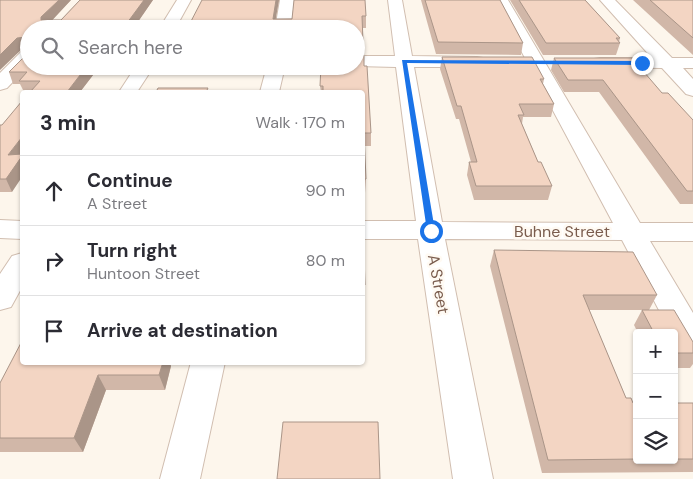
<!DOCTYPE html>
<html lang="en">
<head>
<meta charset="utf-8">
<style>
	body { margin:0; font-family:"DM Sans",sans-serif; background:#f2f2f3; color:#2b2b33 }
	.controls { position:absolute; right:15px; bottom:15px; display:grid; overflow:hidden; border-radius:5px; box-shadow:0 1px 4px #0004 }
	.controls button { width:45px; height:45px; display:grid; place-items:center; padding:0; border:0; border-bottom:1px solid #e1e1e2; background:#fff; color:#2b2b33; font:25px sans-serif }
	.stop { position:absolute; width:15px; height:15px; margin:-11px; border:4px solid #1a73e8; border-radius:50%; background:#fff }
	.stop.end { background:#1a73e8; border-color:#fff; box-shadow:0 1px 5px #0008 }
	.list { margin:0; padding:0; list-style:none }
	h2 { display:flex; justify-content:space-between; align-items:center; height:65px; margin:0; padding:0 20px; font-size:21px }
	h2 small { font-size:16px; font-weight:400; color:#7c7c81 }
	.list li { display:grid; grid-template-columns:32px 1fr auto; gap:15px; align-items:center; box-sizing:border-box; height:70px; padding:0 20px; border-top:1px solid #e1e1e2 }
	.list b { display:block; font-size:19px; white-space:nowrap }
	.list p { margin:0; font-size:16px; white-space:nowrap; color:#7c7c81 }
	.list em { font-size:16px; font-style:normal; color:#7c7c81 }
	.icon { flex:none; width:28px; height:28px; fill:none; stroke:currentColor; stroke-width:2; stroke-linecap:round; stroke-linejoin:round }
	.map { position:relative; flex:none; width:693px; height:479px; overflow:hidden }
	.search { position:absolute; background:#fff; box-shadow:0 1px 4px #0004; left:20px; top:20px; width:345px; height:55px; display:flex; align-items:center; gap:12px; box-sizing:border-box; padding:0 18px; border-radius:28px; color:#7c7c81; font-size:19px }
	.panel { position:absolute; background:#fff; box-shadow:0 1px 4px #0004; left:20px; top:90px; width:345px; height:275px; border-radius:5px }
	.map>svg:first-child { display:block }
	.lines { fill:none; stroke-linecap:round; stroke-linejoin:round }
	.minor-casing { stroke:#d1beb0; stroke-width:2 }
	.minor { fill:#fff; fill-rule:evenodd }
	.wall { fill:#d1b7a8 }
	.shaded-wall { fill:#aa9588 }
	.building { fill:#f3d5c3; stroke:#aa9588 }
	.route { fill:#1a73e8 }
	.labels { text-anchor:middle; stroke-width:5; stroke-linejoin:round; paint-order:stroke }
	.street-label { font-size:16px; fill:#7a5c4d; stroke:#fffaf3 }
</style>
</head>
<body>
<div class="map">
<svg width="693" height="479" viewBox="0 0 693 479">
	<rect width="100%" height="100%" fill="#fdf6ec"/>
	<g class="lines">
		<defs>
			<path id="minor" d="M177,0H191L175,29H159Z
				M280,0H294L291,29H275Z
				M388,0H402L412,56L477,57L483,58L486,62L483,66L477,67H414L442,222L613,223L494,0H508L640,223H693V241H650L693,313V355L681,351L674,338V333H671L622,240L445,239L493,479H453L418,239H362V221H416L396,67L356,66V56H395Z
				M600,0H615L672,58H693V68H683L693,79V96L686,94L662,68L594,67L591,63L594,59L600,58H652Z
				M29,49V65L7,88L0,90V73L23,50Z
				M136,66H154L137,92H119Z
				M267,66H285L279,92H260Z
				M0,220L22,221V239L0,238Z
				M22,253V287L11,307L0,310V274L12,256Z
				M191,362H225L200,479H160Z"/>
		</defs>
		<!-- minor casing -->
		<use href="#minor" class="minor-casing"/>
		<!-- minor -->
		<use href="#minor" class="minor"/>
	</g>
	<!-- wall -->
	<path class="wall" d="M0,0H71L52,20H61L80,0H153L133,29H29V66H100L80,92H24L20,84H13L9,72L26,55V48L22,49Z
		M279,0L275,19L366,16V28H362L363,54L357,55L364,66L371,133V146H364L366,179L365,193H362V92H321L320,86L356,66V29H187Z
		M421,0H500L523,43L521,55L436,54Z
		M510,0H585L620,38L619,42L620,43L616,55H543Z
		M633,0H693V55Z
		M442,57L544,79L543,84L554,104L551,117H523L522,124L538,162L552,186L548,200H474L467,175L469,162H471L459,119H456L440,69Z
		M554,58L662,93L693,120V204H680L599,92H564L551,70Z
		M0,125H2L12,192H0Z
		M494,250L657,295L649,310H589L626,398L633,403H637V460H674V403H693V472L542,473L490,266Z
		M362,255L365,285L364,300H362Z
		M642,310L693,342V364L690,368H674V333H638L634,325Z
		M171,366L165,390H106L83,452H0V383Z"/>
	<!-- shaded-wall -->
	<path class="shaded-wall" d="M59,0H71L45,28L41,20V17Z
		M144,0H153L133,29H121Z
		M276,0H279L274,29L273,19Z
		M26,37L29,48L22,49L0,70V55L17,38Z
		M87,66H100L80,92H67Z
		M22,137V177L12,192L6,179L8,155Z
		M163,362H170L171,366L165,390L159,375Z
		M98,375L106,390L83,452L74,438Z"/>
	<!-- building -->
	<path class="building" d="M0,0H59L41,17V20H61L80,0H144L130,19L121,29H29V66H87L67,92H30L40,81H19L27,72H9L26,55V37L17,38L0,55Z
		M202,0H276L273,19H292L294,0H365L366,16H362L363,42L356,43V29H187Z
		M425,0H500L523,43L438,42Z
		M519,0H585L620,38H616L620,43H546Z
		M650,0H693V38Z
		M356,54L364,56V66H367L371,133H364L366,179H362V92H323V86H320L321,66H356Z
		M442,57H532L544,79H540L554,104H519L524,115H518L538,162H541L552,186H476L469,162H477L461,106H457Z
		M554,58H632L662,93H668L693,120V191H687L603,80H568Z
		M158,88H208L206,92H156Z
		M22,101V137L8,155L22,154V156L6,179H0V125H2Z
		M494,250L633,252L657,295H583L626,398H631L633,403H637V459L548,460Z
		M362,255H364L365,285H362Z
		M642,310H674L693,342V353H674V333H654Z
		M22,341V362H163L159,375H98L74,438H0V383Z
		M674,403H693V459H674Z
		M283,422H378L380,479H277Z"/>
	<!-- route -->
	<path class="route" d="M402,60L642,61L644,63L642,65L407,63L435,231L431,233L427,231Z"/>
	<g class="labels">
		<!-- street labels -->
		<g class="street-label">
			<text x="562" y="237">Buhne Street</text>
			<text transform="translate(439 284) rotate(80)" y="6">A Street</text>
		</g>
	</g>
</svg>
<div class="controls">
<button>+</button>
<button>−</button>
<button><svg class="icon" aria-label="layers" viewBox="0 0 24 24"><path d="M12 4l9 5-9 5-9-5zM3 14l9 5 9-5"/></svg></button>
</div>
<div class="stop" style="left:431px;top:231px"></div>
<div class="stop end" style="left:642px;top:63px"></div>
<div class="search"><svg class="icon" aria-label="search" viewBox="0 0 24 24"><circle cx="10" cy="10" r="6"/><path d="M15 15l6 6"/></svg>Search here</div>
<section class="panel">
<h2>3 min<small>Walk · 170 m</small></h2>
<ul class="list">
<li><svg class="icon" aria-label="ahead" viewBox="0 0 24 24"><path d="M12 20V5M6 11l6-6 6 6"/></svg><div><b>Continue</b><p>A Street</p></div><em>90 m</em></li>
<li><svg class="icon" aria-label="right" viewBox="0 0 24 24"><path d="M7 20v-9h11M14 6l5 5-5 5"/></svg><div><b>Turn right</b><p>Huntoon Street</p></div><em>80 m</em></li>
<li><svg class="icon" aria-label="arrive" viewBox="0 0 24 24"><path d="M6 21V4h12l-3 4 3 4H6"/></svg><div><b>Arrive at destination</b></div></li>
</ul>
</section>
</div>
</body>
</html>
